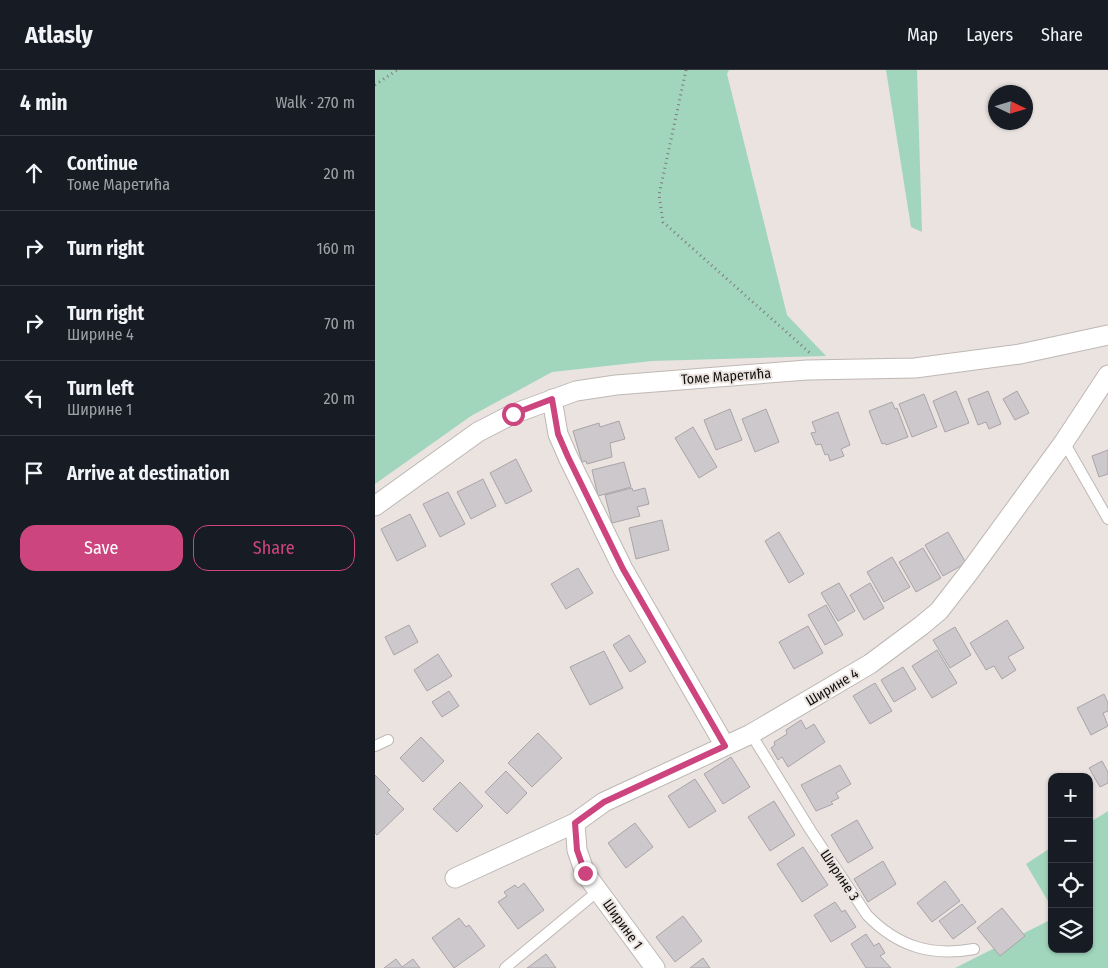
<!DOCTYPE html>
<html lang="en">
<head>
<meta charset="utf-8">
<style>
	body { margin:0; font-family:"Fira Sans Condensed",sans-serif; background:#242831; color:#f1f3f6 }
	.controls { position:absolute; right:15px; bottom:15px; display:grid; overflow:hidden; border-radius:10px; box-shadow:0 1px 4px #0004 }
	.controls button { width:45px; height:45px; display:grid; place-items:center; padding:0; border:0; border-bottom:1px solid #363941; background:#171b24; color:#f1f3f6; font:25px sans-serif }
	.compass { position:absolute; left:613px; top:15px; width:45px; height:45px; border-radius:50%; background:#171b24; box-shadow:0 1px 4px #0004; rotate:94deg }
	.stop { position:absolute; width:15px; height:15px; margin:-11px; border:4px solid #cd457f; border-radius:50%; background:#fff }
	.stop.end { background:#cd457f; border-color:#fff; box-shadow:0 1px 5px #0008 }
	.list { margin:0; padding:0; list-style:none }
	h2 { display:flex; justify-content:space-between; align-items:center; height:65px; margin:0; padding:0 20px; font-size:21px }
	h2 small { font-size:16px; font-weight:400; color:#9ea1a6 }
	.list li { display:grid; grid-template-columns:32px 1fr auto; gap:15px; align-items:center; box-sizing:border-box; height:75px; padding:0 20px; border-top:1px solid #363941 }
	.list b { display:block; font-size:19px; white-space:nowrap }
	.list p { margin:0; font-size:16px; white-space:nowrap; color:#9ea1a6 }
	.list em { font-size:16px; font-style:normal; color:#9ea1a6 }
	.actions { display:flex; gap:10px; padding:15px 20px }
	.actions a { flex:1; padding:11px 0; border:1px solid #cd457f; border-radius:15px; text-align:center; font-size:18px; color:#cd457f }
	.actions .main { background:#cd457f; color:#fff }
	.icon { flex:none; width:28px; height:28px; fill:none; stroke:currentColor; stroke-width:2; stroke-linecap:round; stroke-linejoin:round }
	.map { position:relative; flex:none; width:733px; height:898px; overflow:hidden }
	header { display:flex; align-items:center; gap:30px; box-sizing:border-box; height:70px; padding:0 25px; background:#171b24; border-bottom:1px solid #363941 }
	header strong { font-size:24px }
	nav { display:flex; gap:28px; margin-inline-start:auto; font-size:18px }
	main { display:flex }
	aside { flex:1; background:#171b24 }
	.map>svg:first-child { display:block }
	.green { fill:#a1d6bc }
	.building { fill:#cdc8cc; stroke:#a9a4a8 }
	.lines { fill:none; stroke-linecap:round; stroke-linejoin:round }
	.service-casing { stroke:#beb8b5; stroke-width:12 }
	.minor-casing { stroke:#beb8b5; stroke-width:21 }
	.path { stroke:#7f7b79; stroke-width:3; stroke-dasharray:1 4; stroke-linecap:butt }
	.service { stroke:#fff; stroke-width:10 }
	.minor { stroke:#fff; stroke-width:19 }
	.route { stroke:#cd457f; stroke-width:6 }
	.labels { text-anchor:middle; stroke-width:4; stroke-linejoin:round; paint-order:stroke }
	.street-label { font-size:14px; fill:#110f0e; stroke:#eae3e0 }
</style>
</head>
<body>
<header>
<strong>Atlasly</strong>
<nav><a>Map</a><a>Layers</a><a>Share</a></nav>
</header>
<main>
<aside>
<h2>4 min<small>Walk · 270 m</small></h2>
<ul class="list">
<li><svg class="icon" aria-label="ahead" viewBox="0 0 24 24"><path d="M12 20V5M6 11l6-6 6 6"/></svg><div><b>Continue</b><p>Томе Маретића</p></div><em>20 m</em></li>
<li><svg class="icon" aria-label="right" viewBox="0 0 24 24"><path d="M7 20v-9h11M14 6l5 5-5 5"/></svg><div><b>Turn right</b></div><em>160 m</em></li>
<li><svg class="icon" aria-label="right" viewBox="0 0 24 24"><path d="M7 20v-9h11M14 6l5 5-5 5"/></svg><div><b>Turn right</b><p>Ширине 4</p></div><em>70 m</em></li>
<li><svg class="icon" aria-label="left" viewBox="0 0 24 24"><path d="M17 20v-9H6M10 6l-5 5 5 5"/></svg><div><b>Turn left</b><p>Ширине 1</p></div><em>20 m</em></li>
<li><svg class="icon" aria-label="arrive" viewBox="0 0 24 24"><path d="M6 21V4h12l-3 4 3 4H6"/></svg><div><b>Arrive at destination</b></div></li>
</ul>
<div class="actions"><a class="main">Save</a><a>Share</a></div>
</aside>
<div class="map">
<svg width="733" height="898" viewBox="0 0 733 898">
	<rect width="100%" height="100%" fill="#eae3e0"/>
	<!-- green -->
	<path class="green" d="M0,0H354L352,4L412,245L451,286L277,291L177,302L96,346L0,414Z
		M511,0H542L547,162L536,157Z
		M733,741V898H580L677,849V879H714V753Z
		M677,777V838L651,794Z"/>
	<!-- building -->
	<path class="building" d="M581,321L594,353L570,362L558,331Z
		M613,321L626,354L614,359L611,352L603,355L593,329Z
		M642,321L654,343L640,350L628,329Z
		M549,324L562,357L537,367L524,334Z
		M517,332L520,339L522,338L533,367L511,375L510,373L507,374L494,341Z
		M355,339L367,370L341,380L329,350Z
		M391,339L404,372L380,382L367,349Z
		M463,342L475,375L466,379L469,386L455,391L453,384L450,385L446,374L441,375L436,363L441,362L437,352Z
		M244,351L250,369L235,373L237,387L212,394L211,391L207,392L198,361L224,353L225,357Z
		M318,357L342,397L324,408L300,368Z
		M733,380V404L724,407L717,386Z
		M141,389L157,421L131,434L115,403Z
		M249,392L256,417L223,426L217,400Z
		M108,409L121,436L96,449L82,422Z
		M257,418L258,421L270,418L274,434L262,437L265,446L237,453L230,425Z
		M73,422L90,454L65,467L48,434Z
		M35,444L51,476L22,491L6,459Z
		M287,450L294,480L261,489L254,458Z
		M404,462L429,504L414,513L390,471Z
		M573,462L591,493L568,506L550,475Z
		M548,478L566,508L541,522L524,492Z
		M517,487L535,517L509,532L492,502Z
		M203,498L218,523L191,539L176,514Z
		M464,513L480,541L463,551L446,523Z
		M495,513L509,538L489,550L475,525Z
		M451,535L468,565L450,575L433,545Z
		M632,550L649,578L633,587L641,600L627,609L619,596L611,600L595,573Z
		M34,555L43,572L19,585L10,567Z
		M433,556L448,583L419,599L404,572Z
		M580,557L596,585L575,598L558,570Z
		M254,565L271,592L255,602L238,575Z
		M562,580L582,613L557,628L537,596Z
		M229,581L248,618L215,635L195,597Z
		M63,584L77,606L52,621L39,600Z
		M528,597L541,619L519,632L506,610Z
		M500,613L517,641L495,654L478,626Z
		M74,621L84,636L67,647L57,632Z
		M729,624L733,633V641L728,643L733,656L716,665L702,638Z
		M426,650L431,659L439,654L450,672L413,697L407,687L403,690L396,678L400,675L399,672L412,664L411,660Z
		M163,663L187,688L157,717L133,693Z
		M46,667L69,691L48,712L25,688Z
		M356,687L375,717L348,734L329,704Z
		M727,691L733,702V713L725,717L714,698Z
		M465,695L476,714L461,723L464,728L456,732L458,734L441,741L426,715Z
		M131,701L152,723L132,744L110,722Z
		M0,705L15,720L12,722L29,739L2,765L0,763Z
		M320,709L341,741L314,758L293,726Z
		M85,712L108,736L82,762L58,739Z
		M399,731L420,765L395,781L373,747Z
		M482,750L498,778L473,793L456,765Z
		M260,753L278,777L251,798L233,773Z
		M428,777L453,815L427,832L402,794Z
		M508,791L521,814L493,832L479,809Z
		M570,811L585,831L557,852L542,833Z
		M149,813L169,840L143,859L123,832L132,826L129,822L140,815L143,818Z
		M460,832L467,842L470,840L481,857L456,872L439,845Z
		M587,834L601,852L578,869L564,851Z
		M627,838L650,866L625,886L602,858Z
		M308,846L327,871L300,892L281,867Z
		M84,848L91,857L94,855L110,876L79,898L57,868Z
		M491,864L499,876L504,873L510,883L505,886L516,898H491L476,874Z
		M171,884L181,898H152L155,896Z
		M328,888L335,898H315Z
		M21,889L27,897L38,889L45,898H9Z"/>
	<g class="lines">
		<defs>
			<path id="service" d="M689,372L733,449
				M376,664L436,761L492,845C522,876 556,887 599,879
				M0,676L13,670
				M130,898L223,821"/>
			<path id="minor" d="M177,329L183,364L193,387L248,499L350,676
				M0,436L103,362L138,344L201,321L241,315L432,300L540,298L645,284L733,265
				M200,753L202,780L210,803L280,898
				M80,808L200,753L229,732L376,664L495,594L546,556L564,541L595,501L689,372L733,305"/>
		</defs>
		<!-- service casing -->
		<use href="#service" class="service-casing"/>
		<!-- minor casing -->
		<use href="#minor" class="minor-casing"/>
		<!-- path -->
		<path class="path" d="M311,0L284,125L288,152L435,283
			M0,15L22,0"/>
		<!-- service -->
		<use href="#service" class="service"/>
		<!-- minor -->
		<use href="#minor" class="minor"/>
	</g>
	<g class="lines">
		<!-- route -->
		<path class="route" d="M138,344L177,329L183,364L193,387L248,499L350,676L229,732L200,753L202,780L210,803"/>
	</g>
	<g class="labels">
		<!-- street labels -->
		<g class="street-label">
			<text transform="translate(351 306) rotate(-4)" y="5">Томе Маретића</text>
			<text transform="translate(457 617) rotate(-31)" y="5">Ширине 4</text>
			<text transform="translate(465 805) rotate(56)" y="5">Ширине 3</text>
			<text transform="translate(248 854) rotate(54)" y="5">Ширине 1</text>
		</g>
	</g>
</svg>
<div class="controls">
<button>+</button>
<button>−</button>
<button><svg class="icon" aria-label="locate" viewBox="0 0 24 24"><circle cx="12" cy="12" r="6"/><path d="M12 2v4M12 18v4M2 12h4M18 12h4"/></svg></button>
<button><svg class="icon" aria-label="layers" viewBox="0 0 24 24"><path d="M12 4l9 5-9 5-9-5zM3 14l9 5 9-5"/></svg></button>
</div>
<svg class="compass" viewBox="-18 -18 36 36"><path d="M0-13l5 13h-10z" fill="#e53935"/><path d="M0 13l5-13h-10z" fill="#9ea1a6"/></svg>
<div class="stop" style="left:138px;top:344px"></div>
<div class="stop end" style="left:210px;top:803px"></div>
</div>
</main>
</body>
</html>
